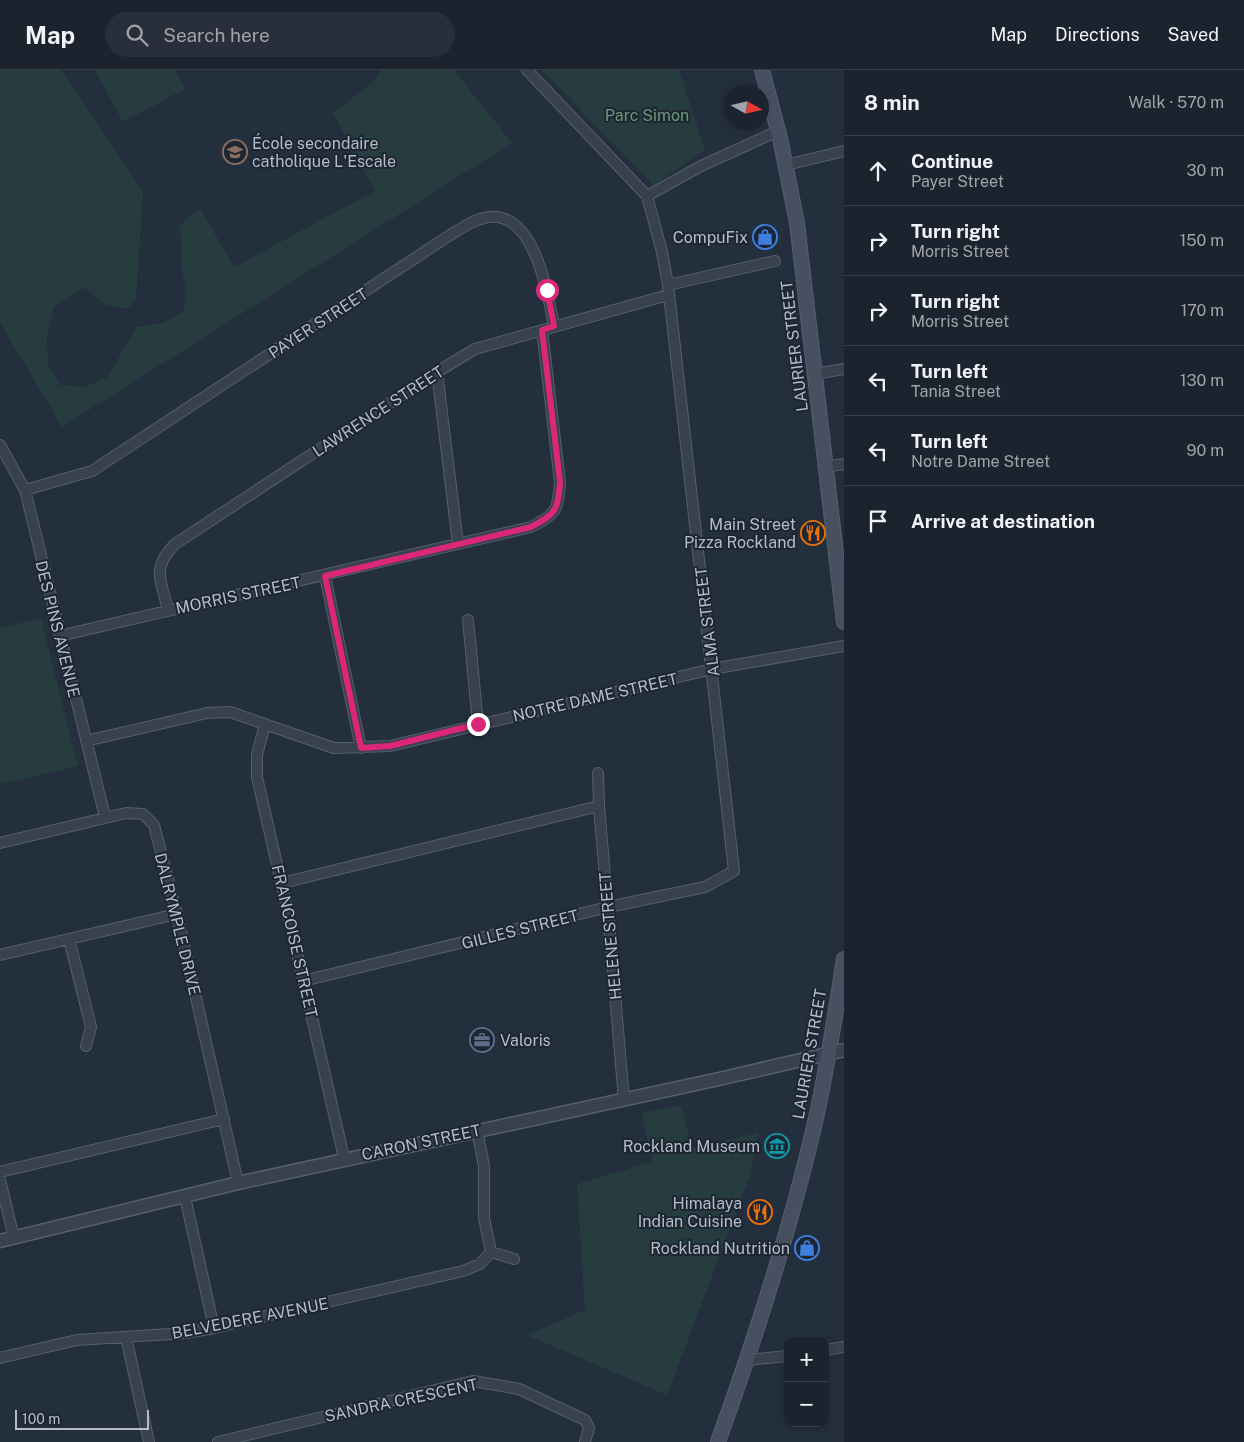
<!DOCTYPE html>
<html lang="en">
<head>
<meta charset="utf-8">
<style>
	body { margin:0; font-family:"Public Sans",sans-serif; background:#282f3a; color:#f1f3f6 }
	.controls { position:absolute; right:15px; bottom:15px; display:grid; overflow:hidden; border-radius:10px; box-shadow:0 2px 8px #0003 }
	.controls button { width:45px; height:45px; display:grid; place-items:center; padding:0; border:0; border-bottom:1px solid #39404a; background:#1b232e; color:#f1f3f6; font:25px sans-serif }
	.compass { position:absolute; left:724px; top:15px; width:45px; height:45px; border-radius:50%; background:#1b232e; box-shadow:0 2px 8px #0003; rotate:98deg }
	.scale { position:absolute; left:15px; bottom:12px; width:134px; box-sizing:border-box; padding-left:5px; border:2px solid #b4bcc9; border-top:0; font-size:14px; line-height:18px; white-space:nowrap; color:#b4bcc9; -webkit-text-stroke:4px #1d2633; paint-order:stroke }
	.stop { position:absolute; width:15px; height:15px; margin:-11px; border:4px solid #db2777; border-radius:50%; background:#fff }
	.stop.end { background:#db2777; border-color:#fff; box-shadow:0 1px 5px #0008 }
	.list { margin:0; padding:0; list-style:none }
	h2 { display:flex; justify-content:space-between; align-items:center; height:65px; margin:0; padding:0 20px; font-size:21px }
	h2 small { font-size:16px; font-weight:400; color:#a0a4aa }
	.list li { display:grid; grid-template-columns:32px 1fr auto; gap:15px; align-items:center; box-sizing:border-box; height:70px; padding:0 20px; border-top:1px solid #39404a }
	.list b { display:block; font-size:19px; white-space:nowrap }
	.list p { margin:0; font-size:16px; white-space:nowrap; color:#a0a4aa }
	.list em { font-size:16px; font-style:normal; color:#a0a4aa }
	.icon { flex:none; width:28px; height:28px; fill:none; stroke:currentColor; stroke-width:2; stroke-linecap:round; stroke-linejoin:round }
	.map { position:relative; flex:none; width:844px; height:1372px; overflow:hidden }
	header { display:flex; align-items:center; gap:30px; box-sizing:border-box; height:70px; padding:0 25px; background:#1b232e; border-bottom:1px solid #39404a }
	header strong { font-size:24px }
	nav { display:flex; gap:28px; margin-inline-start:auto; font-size:18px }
	.search { width:350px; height:45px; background:#282f3a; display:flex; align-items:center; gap:12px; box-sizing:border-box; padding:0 18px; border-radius:28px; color:#a0a4aa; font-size:19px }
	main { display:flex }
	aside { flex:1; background:#1b232e }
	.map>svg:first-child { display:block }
	.green { fill:#263c3f }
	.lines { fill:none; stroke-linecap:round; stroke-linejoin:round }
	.minor-casing { stroke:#565f6c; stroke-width:12 }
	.tertiary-casing { stroke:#565f6c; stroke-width:15 }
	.secondary-casing { stroke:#565f6c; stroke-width:16 }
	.minor { stroke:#38414e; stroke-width:10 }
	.tertiary { stroke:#38414e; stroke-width:12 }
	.secondary { stroke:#465061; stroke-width:14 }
	.route { stroke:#db2777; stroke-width:6 }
	.labels { text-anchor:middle; stroke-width:4; stroke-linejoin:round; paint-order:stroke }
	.park-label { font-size:16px; fill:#6b9a76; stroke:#1d2633 }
	.poi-label { font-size:16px; fill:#b4bcc9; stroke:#1d2633; text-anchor:end }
	.street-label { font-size:16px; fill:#b4bcc9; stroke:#1d2633 }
</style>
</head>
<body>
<header>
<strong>Map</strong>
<div class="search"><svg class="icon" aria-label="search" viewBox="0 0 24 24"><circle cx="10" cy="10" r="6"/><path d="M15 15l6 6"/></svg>Search here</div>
<nav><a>Map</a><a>Directions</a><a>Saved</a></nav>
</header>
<main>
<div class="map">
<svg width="844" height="1372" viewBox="0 0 844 1372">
	<rect width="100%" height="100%" fill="#242f3e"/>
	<!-- green -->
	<path class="green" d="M0,0H61L143,122L136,230L126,239L104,234L85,217L54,237L47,265L48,294L60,315L85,317L108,307L136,257L163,253L183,242L186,219L182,199L180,155L200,138L234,197L375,121L333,43L372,13L382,0H454L512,73L62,357L0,253Z
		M95,0H175L185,19L123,52Z
		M542,0H679L705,80L653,115Z
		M41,548L78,696L0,714V558Z
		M681,1035L692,1078L758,1063L751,1103L667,1325L527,1265L585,1240L577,1114L652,1092L642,1043Z"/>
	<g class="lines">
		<defs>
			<path id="minor" d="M786,95L844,81
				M647,126L701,96L778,61
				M668,215L775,191
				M437,302L458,474
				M815,304L844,299
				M0,375L25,420L105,747
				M826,397L844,394
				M25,420L92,401L447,167C460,159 474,149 489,147C535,142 548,224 554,256
				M325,506L361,678
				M168,540C161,510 151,498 175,474L437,302L475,279L668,225
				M468,550L478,654
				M59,566L531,457C556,444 558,441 560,412L542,260
				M265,654L257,685V707L344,1088
				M86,671L207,643L230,642L334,678L390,676L712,599L844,576
				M598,703L599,736L624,1030
				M0,773L126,743L143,744L154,755L177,844L238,1113
				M282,813L599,736
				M69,869L91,957L86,976
				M0,885L177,844
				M303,911L608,837L705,817L734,801L668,215L662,182L647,126L527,0
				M0,1102L224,1049
				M0,1110L14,1168
				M185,1127L214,1258
				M491,1182L514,1189
				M126,1267L149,1372
				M825,1280L844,1277
				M0,1288L77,1270L186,1263L214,1258L463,1201L480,1194L491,1182L484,1148V1096L477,1060
				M747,1290L788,1286
				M218,1372L473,1311L519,1319L585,1350L589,1358L585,1372"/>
			<path id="tertiary" d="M0,1171L238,1113L719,1009L844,980"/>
			<path id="secondary" d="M762,0L780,68L797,153L844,552
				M718,1372C755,1269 789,1164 814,1057C827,1002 835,945 844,889"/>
		</defs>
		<!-- minor casing -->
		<use href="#minor" class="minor-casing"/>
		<!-- tertiary casing -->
		<use href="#tertiary" class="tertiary-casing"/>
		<!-- secondary casing -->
		<use href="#secondary" class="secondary-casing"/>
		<!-- minor -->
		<use href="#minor" class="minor"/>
		<!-- tertiary -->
		<use href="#tertiary" class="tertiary"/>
		<!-- secondary -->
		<use href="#secondary" class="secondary"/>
	</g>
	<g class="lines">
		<!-- route -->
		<path class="route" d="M478,654L390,676L361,678L325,506L531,457C556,444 558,440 560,412L542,260L554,256L547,220"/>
	</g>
	<!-- icons -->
	<defs>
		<symbol id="school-ring" viewBox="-11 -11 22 22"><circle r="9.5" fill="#1d2633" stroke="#8d6e63" stroke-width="1.5"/><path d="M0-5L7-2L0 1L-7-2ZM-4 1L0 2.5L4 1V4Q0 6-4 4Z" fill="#8d6e63"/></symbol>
		<symbol id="shop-ring" viewBox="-11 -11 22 22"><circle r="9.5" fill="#1d2633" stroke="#3f7fe0" stroke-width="1.5"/><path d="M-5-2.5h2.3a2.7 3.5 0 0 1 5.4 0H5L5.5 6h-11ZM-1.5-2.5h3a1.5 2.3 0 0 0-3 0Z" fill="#3f7fe0"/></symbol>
		<symbol id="restaurant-ring" viewBox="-11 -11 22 22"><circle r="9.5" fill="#1d2633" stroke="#e8710a" stroke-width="1.5"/><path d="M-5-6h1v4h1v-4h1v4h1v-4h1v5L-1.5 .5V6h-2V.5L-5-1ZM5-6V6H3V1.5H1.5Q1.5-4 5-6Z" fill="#e8710a"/></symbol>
		<symbol id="office-ring" viewBox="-11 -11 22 22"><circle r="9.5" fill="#1d2633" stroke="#5c6f8a" stroke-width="1.5"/><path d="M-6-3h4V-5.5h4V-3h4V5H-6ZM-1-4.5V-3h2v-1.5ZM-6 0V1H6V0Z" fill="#5c6f8a"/></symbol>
		<symbol id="museum-ring" viewBox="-11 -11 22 22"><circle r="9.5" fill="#1d2633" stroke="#0f9aa8" stroke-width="1.5"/><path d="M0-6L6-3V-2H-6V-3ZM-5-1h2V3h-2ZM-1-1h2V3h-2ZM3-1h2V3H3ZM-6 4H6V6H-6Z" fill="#0f9aa8"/></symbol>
	</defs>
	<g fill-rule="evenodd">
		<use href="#school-ring" x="221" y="68" width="28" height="28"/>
		<use href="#shop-ring" x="751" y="153" width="28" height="28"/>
		<use href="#restaurant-ring" x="799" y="449" width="28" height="28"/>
		<use href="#office-ring" x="468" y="956" width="28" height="28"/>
		<use href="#museum-ring" x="763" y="1062" width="28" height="28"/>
		<use href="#restaurant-ring" x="746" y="1128" width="28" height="28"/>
		<use href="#shop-ring" x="793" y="1164" width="28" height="28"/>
	</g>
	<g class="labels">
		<!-- park labels -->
		<g class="park-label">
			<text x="647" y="51">Parc Simon</text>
		</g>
		<!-- poi labels -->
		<g class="poi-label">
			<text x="252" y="79" text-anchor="start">École secondaire<tspan x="252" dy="18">catholique L'Escale</tspan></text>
			<text x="748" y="173">CompuFix</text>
			<text x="796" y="460">Main Street<tspan x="796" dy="18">Pizza Rockland</tspan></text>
			<text x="500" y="976" text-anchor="start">Valoris</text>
			<text x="760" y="1082">Rockland Museum</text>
			<text x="742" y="1139">Himalaya<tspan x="742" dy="18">Indian Cuisine</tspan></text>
			<text x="790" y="1184">Rockland Nutrition</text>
		</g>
		<!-- street labels -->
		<g class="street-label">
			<text transform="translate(318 253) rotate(-33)" y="6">PAYER STREET</text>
			<text transform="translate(794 276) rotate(-97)" y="6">LAURIER STREET</text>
			<text transform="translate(378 341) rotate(-33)" y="6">LAWRENCE STREET</text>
			<text transform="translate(238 525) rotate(-12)" y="6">MORRIS STREET</text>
			<text transform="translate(707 552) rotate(-97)" y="6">ALMA STREET</text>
			<text transform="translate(58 559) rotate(76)" y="6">DES PINS AVENUE</text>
			<text transform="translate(595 627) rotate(-13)" y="6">NOTRE DAME STREET</text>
			<text transform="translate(178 854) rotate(76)" y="6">DALRYMPLE DRIVE</text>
			<text transform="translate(520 859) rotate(-14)" y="6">GILLES STREET</text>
			<text transform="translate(610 866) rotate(-95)" y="6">HELENE STREET</text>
			<text transform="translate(295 871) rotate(77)" y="6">FRANCOISE STREET</text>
			<text transform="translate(809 984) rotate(-80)" y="6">LAURIER STREET</text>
			<text transform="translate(421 1072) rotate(-12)" y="6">CARON STREET</text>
			<text transform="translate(250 1248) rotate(-11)" y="6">BELVEDERE AVENUE</text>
			<text transform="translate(401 1330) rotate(-12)" y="6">SANDRA CRESCENT</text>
		</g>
	</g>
</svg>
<div class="controls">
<button>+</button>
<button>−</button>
</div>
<svg class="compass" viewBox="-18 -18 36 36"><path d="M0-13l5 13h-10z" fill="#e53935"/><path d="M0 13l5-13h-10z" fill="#a0a4aa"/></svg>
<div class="scale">100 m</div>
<div class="stop" style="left:547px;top:220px"></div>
<div class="stop end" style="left:478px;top:654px"></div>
</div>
<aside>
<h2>8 min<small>Walk · 570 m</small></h2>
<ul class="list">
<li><svg class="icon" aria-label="ahead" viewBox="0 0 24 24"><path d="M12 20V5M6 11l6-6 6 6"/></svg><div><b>Continue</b><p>Payer Street</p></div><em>30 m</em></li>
<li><svg class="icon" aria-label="right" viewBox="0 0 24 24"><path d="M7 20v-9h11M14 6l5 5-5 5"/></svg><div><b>Turn right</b><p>Morris Street</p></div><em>150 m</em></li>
<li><svg class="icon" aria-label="right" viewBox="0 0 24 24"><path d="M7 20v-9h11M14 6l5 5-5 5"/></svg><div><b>Turn right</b><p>Morris Street</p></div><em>170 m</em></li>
<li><svg class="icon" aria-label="left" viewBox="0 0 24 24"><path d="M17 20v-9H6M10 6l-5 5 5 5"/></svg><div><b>Turn left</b><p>Tania Street</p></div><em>130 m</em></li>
<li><svg class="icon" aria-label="left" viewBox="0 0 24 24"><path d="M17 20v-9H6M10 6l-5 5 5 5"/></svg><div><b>Turn left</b><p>Notre Dame Street</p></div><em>90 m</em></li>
<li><svg class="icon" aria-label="arrive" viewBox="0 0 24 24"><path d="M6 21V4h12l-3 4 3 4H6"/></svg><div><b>Arrive at destination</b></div></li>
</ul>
</aside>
</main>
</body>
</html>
